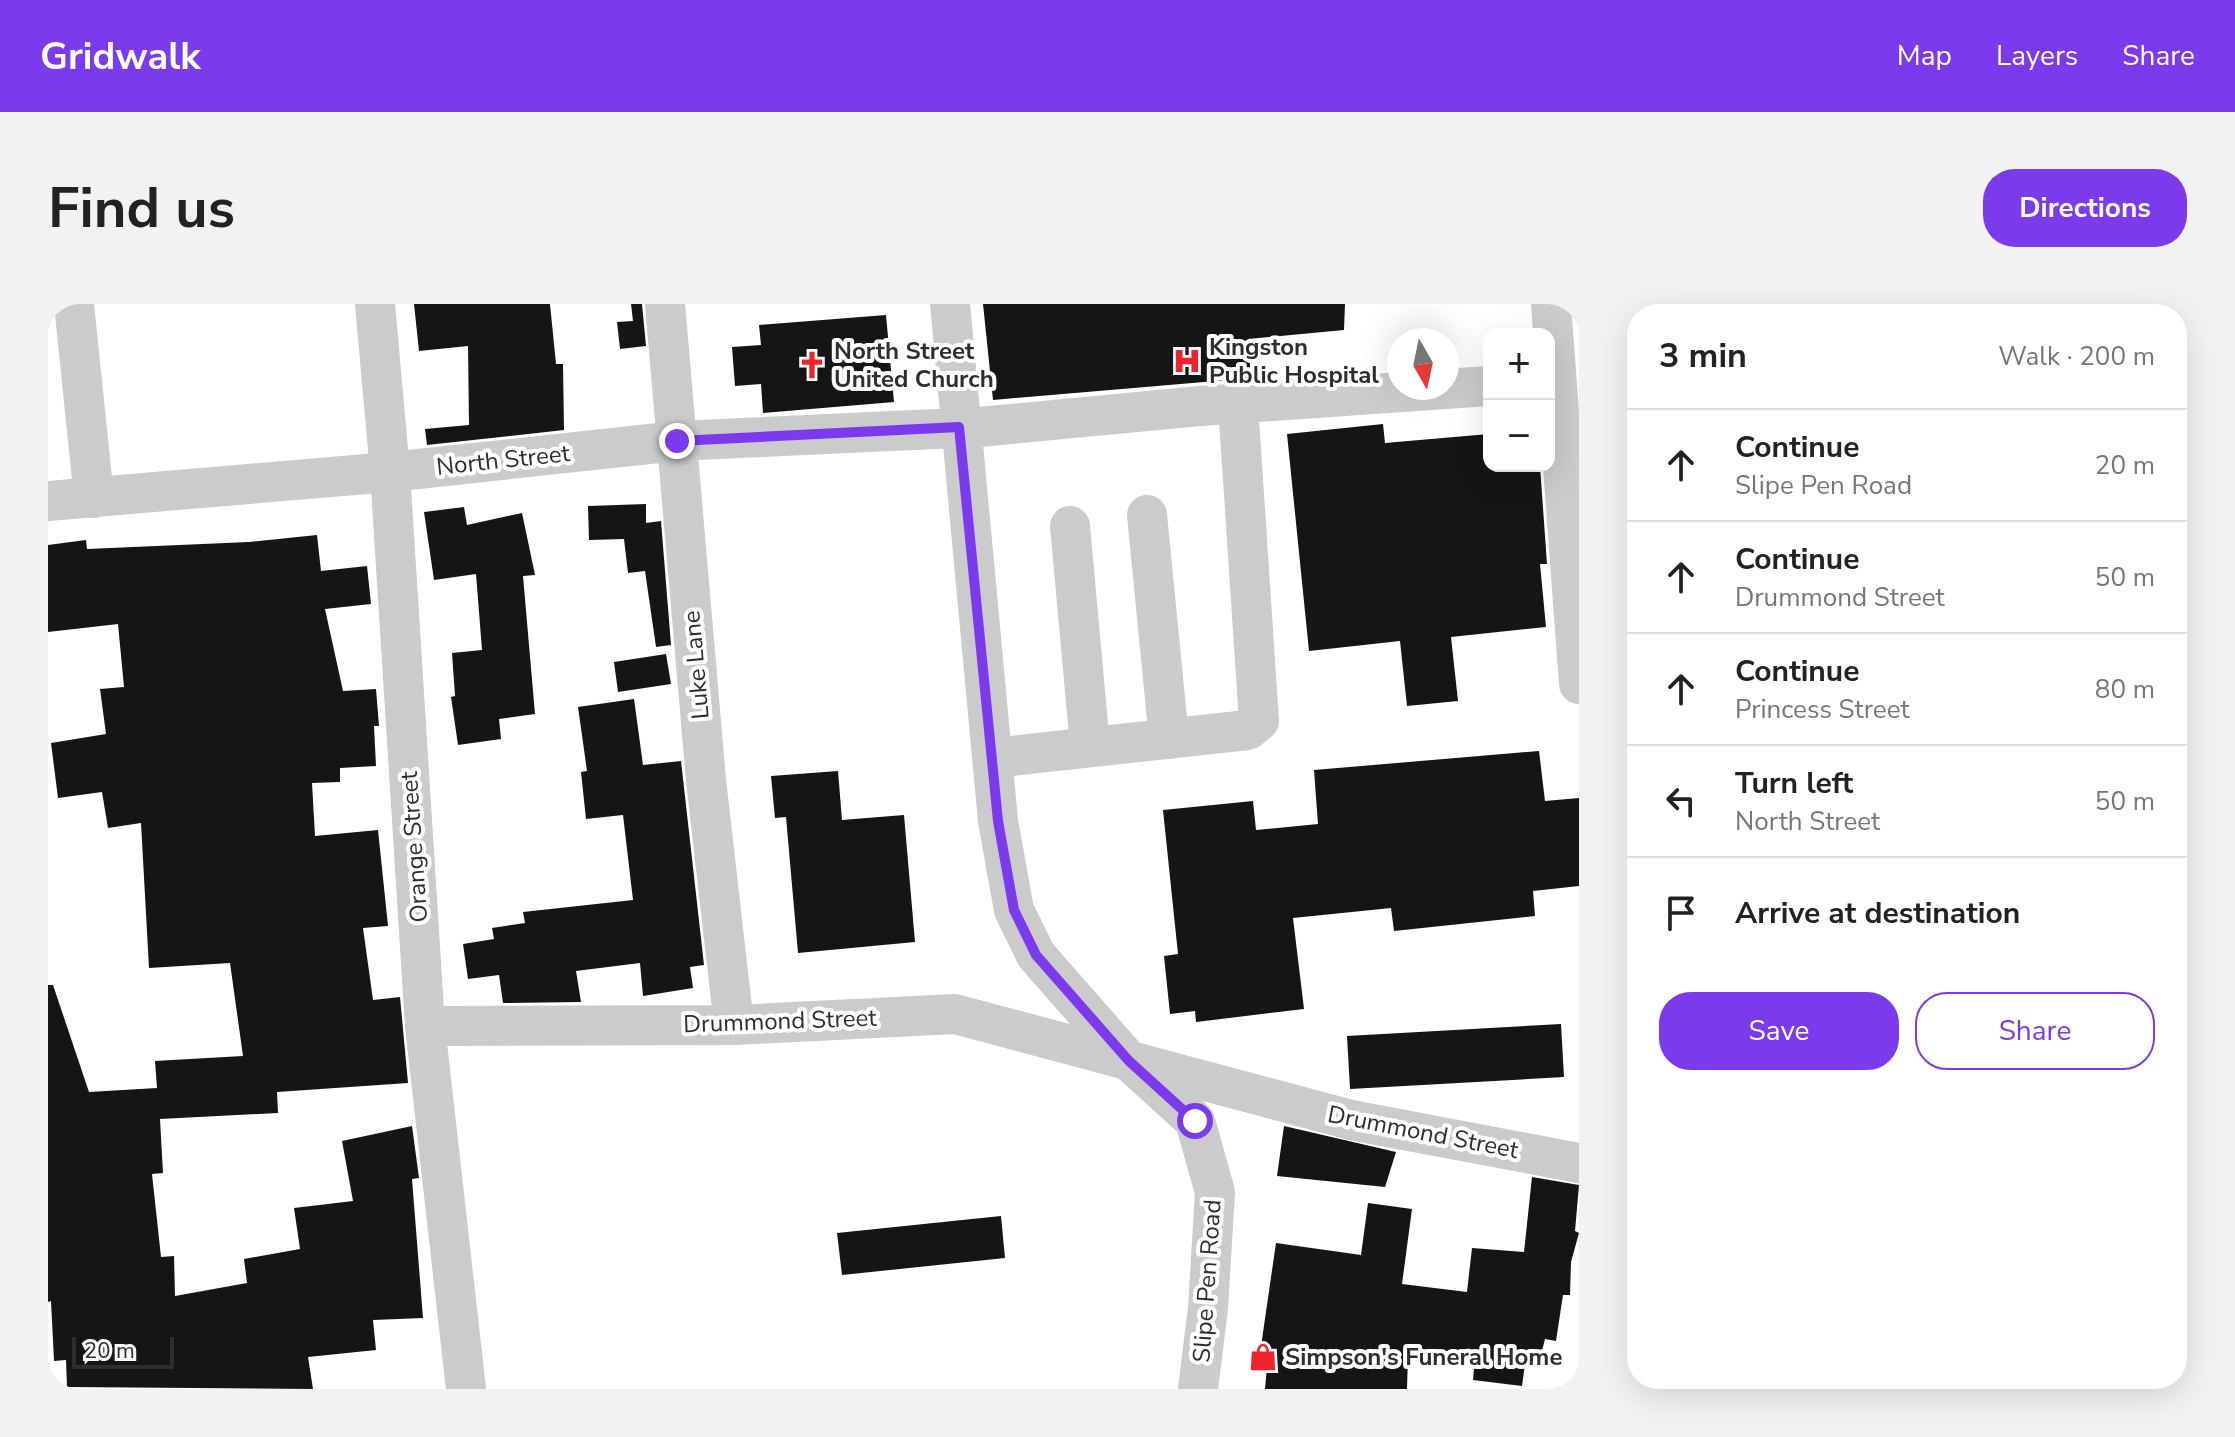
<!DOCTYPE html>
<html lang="en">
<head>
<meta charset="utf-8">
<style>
	body { margin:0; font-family:"Nunito Sans",sans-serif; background:#f2f2f2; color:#222 }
	.controls { position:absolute; right:24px; top:24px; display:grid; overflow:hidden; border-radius:16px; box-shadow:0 8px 32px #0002 }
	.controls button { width:72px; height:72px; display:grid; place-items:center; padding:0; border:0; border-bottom:2px solid #e0e0e0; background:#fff; color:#222; font:40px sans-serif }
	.compass { position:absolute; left:1339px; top:24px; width:72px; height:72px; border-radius:50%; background:#fff; box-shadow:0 8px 32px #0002; rotate:171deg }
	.scale { position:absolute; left:24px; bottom:20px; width:102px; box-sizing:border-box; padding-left:8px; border:4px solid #2e2e2e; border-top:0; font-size:22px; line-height:28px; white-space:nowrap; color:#2e2e2e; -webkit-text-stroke:6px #fff; paint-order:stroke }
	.stop { position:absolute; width:24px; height:24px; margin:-18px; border:6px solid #7c3aed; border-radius:50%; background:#fff }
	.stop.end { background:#7c3aed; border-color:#fff; box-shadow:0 2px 8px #0008 }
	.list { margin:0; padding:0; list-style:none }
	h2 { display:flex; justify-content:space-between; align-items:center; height:104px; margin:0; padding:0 32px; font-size:34px }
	h2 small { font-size:26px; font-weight:400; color:#767676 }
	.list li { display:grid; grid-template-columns:52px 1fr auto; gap:24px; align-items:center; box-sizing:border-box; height:112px; padding:0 32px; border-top:2px solid #e0e0e0 }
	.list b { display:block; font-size:30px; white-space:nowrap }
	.list p { margin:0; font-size:26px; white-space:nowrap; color:#767676 }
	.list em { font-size:26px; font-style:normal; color:#767676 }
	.actions { display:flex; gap:16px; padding:24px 32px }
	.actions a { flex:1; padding:18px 0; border:2px solid #7c3aed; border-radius:32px; text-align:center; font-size:28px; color:#7c3aed }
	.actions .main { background:#7c3aed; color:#fff }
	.icon { flex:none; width:44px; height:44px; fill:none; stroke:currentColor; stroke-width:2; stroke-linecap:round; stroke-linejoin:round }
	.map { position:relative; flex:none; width:1531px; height:1085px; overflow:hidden; border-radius:32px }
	header { display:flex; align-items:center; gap:48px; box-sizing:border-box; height:112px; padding:0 40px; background:#7c3aed; color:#fff }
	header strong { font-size:38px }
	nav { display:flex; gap:44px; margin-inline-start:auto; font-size:28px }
	.intro { display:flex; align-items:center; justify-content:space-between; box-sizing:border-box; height:192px; padding:0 48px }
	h1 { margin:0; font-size:56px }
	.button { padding:20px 36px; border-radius:32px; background:#7c3aed; color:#fff; font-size:28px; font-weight:700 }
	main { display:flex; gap:48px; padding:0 48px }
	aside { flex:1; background:#fff; border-radius:32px; box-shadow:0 8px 32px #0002 }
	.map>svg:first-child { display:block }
	.building { fill:#151515 }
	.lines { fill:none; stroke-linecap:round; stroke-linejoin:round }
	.minor { stroke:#cbcbcb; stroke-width:40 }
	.route { stroke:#7c3aed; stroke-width:10 }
	.labels { text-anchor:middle; stroke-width:8; stroke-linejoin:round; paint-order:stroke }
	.poi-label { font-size:24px; font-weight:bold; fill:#2e2e2e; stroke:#fff; text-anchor:start }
	.street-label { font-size:24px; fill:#2e2e2e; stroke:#fff }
</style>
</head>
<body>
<header>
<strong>Gridwalk</strong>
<nav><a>Map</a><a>Layers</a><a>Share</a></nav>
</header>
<div class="intro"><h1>Find us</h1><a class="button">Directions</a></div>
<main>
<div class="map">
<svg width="1531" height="1085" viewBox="0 0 1531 1085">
	<rect width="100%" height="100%" fill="#fff"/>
	<!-- building -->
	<path class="building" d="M366,0H502L508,60H515L516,126L379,141L377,125L421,121L420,42L371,47Z
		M583,0H594L598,42L572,45L569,18L585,17Z
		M935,0H1297L1296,26L1200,35L1203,74L945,96Z
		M838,11L846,98L715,109L713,80L687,82L684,43L713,41L711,21Z
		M1335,120L1337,139L1441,130V162H1492L1499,260H1492L1498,323L1403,333L1410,397L1359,402L1352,337L1261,347L1239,130Z
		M598,200V219L613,217L623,341L608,343L597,267L580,269L576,235L541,236L540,202Z
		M416,203L419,221L474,209L487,271L475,272L487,410L451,415L453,435L410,441L403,393L407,392L404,349L434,346L428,270L386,276L376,208Z
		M269,231L273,267L319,262L323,300L277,305L295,387L328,385L331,422H326L328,462L292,464V478L264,479L267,532L330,526L340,622L315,624L325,696L352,693L360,779L229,788L230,809L112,815L115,869L104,870L113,953L126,952L127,992L199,979L196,955L252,945L246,904L305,897L294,837L364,822L371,874L364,875L375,1014L325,1016L328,1046L260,1053L265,1085L19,1083L18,1056L6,1057L3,997L0,998V681H5L41,788L109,784L107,757L195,752L182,659L101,664L93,519L60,524L54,488L10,494L3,439L58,430L52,385L76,383L70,320L0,328V241L38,236L39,245L201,238Z
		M618,350L623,380L570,388L566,358Z
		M586,395L595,461L633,457L656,661L642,663L645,684L595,692L592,659L528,667L533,698L455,699L451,671L420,675L415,640L446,635L444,624L477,619L475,608L585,596L575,511L538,515L533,468L539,467L530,403Z
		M1491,447L1497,497L1531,494V582L1485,587L1487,612L1346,627L1343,604L1245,614L1256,705L1148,718L1147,707L1122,710L1116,652L1130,650L1115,506L1205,497L1208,526L1270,520L1266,466Z
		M790,467L794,516L856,511L867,638L750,649L738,513L727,514L723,472Z
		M1513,720L1516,773L1302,785L1299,732Z
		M1236,822L1348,848L1337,883L1229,872Z
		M1484,873L1531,881L1527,927L1531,929L1523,958L1522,991H1515L1508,1037L1497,1035L1490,1063L1477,1060L1474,1082L1425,1076L1427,1053L1360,1051L1359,1085H1217L1219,1063H1210L1228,939L1313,951L1320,899L1364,905L1354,980L1419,988L1424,944L1476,948Z
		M953,912L957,954L794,971L789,929Z"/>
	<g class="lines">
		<!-- minor -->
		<path class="minor" d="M26,0L46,194
			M327,0L342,168L377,722L418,1085
			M617,0L658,476L686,721
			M902,0L950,517L966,606L988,651L1081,757L1147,817L1167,888L1160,1004L1150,1085
			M1503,0L1531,380
			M0,197L342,168L629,137L931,123L1152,102L1441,82
			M1099,211L1121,435
			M1022,222L1042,442
			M945,454L1200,426L1211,417L1190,100
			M377,722L686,721L907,710L1303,816L1531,859"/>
	</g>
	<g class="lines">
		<!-- route -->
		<path class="route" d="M629,137L911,123L950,517L966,606L988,651L1081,757L1147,817"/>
	</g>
	<!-- icons -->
	<defs>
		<symbol id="hospital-bare" viewBox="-9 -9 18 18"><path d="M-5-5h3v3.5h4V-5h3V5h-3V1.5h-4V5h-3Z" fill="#f2222c" stroke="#fff" stroke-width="2.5" paint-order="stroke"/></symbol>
		<symbol id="church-bare" viewBox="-9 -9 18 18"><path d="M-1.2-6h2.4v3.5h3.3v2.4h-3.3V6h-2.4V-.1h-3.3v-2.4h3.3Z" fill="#f2222c" stroke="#fff" stroke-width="2.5" paint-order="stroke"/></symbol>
		<symbol id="shop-bare" viewBox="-9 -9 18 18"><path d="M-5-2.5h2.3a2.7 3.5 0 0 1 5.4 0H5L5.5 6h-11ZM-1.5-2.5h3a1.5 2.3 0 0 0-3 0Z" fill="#f2222c" stroke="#fff" stroke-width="2.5" paint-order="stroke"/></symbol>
	</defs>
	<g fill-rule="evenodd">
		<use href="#hospital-bare" x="1119" y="37" width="40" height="40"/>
		<use href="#church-bare" x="744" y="41" width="40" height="40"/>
		<use href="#shop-bare" x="1195" y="1033" width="40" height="40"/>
	</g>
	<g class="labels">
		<!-- poi labels -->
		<g class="poi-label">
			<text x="1161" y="51">Kingston<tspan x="1161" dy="28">Public Hospital</tspan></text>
			<text x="786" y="55">North Street<tspan x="786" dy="28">United Church</tspan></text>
			<text x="1237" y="1061">Simpson's Funeral Home</text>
		</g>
		<!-- street labels -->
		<g class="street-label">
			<text transform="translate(455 156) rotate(-6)" y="8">North Street</text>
			<text transform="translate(648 361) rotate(-95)" y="8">Luke Lane</text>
			<text transform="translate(366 543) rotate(-94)" y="8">Orange Street</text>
			<text transform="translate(732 717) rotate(-2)" y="8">Drummond Street</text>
			<text transform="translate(1375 828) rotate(11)" y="8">Drummond Street</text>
			<text transform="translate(1159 977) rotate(-86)" y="8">Slipe Pen Road</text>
		</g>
	</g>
</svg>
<div class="controls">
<button>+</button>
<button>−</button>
</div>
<svg class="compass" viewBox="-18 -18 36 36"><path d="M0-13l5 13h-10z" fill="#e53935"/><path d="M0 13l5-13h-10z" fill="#767676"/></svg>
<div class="scale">20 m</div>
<div class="stop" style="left:1147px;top:817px"></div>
<div class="stop end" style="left:629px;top:137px"></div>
</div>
<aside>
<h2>3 min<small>Walk · 200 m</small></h2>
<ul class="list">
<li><svg class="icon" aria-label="ahead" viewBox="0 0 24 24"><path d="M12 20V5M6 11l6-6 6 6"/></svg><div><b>Continue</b><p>Slipe Pen Road</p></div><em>20 m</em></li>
<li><svg class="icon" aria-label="ahead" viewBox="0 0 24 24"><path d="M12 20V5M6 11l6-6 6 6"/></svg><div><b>Continue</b><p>Drummond Street</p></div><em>50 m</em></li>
<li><svg class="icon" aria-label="ahead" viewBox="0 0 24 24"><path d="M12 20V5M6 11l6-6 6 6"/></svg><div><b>Continue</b><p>Princess Street</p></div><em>80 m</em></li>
<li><svg class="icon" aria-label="left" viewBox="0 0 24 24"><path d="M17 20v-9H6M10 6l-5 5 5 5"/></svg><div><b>Turn left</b><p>North Street</p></div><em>50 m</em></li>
<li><svg class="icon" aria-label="arrive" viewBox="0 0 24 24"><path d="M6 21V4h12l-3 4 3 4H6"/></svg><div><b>Arrive at destination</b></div></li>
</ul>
<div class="actions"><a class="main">Save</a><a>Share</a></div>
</aside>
</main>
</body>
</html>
